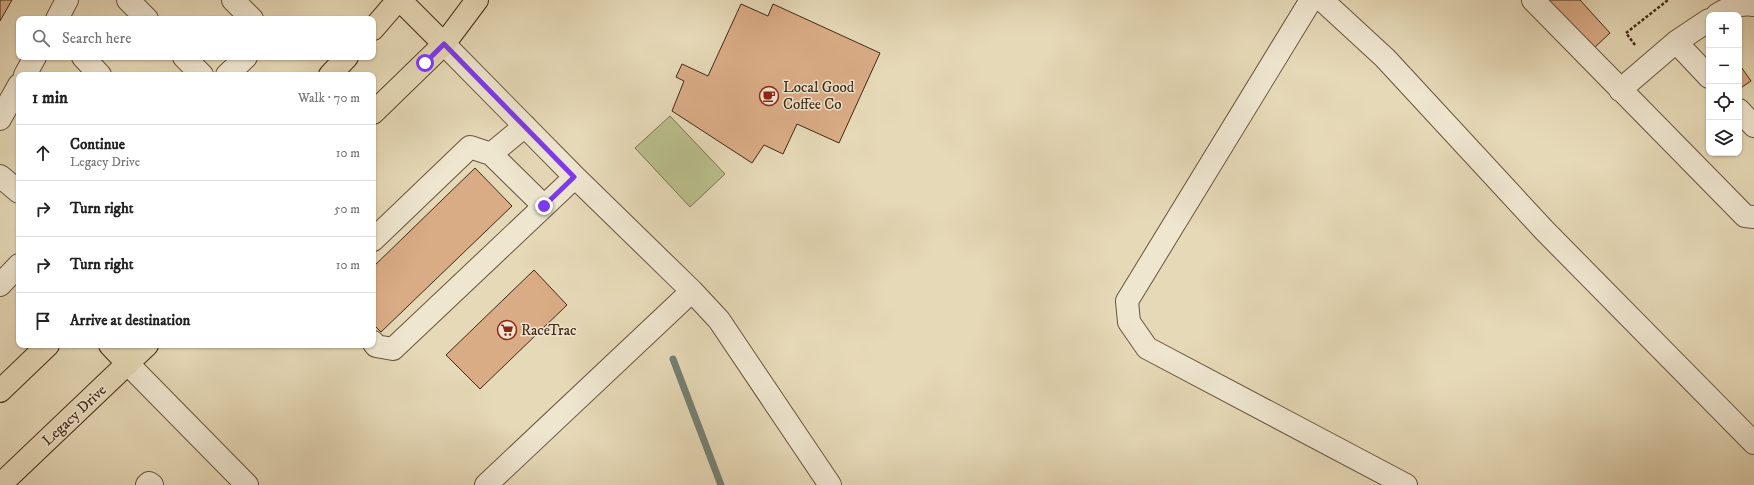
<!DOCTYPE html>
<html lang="en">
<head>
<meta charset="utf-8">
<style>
	body { margin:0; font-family:"IM FELL DW Pica",serif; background:#f2f2f2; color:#222 }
	.controls { position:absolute; right:12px; top:12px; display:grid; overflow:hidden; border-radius:8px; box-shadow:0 1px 3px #0004 }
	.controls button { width:36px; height:36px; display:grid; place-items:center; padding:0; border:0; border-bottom:1px solid #e0e0e0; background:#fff; color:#222; font:20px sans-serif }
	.stop { position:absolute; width:12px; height:12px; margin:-9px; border:3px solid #7c3aed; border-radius:50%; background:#fff }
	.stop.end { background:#7c3aed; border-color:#fff; box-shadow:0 1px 4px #0008 }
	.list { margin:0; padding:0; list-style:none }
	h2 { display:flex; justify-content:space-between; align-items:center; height:52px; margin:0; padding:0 16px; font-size:17px }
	h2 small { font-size:13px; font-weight:400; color:#767676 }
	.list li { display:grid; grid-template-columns:26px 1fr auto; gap:12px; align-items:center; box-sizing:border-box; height:56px; padding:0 16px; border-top:1px solid #e0e0e0 }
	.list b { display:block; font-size:15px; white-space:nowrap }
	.list p { margin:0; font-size:13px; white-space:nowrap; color:#767676 }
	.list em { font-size:13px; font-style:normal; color:#767676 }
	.icon { flex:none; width:22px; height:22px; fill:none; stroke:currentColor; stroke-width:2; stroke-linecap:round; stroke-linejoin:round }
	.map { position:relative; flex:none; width:1754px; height:485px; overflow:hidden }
	.search { position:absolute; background:#fff; box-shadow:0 1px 3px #0004; left:16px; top:16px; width:360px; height:44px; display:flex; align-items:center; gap:10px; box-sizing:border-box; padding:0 14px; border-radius:8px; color:#767676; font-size:15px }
	.panel { position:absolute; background:#fff; box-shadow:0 1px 3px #0004; left:16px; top:72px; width:360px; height:276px; border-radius:8px }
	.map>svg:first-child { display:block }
	.green { fill:#b9be8c; stroke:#7d7351 }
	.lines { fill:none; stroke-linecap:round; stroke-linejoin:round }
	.stream { stroke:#748072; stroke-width:7 }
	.building { fill:#daac86; stroke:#412816 }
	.minor-casing { stroke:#6a543e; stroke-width:24 }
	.major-casing { stroke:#412816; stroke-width:24 }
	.path { stroke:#412816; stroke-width:2.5; stroke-dasharray:3 2; stroke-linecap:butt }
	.minor { stroke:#efe6d0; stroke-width:22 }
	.major { stroke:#e6d9b7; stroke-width:22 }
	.route { stroke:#7c3aed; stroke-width:5 }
	.labels { text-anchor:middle; stroke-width:3; stroke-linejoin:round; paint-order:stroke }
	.poi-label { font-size:15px; fill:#412816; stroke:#efe6d0; text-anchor:start }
	.street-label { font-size:15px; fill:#412816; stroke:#efe6d0 }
</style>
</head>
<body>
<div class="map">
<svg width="1754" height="485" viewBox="0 0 1754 485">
	<rect width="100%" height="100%" fill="#e6d9b7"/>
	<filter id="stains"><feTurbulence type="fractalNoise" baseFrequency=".005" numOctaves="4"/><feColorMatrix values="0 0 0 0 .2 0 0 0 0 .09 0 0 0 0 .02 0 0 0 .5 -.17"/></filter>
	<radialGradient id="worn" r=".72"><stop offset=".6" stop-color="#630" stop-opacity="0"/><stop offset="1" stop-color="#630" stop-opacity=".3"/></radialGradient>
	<!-- green -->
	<path class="green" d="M670,116L725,174L690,207L635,148Z"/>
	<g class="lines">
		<!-- stream -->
		<path class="stream" d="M673,359L721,485"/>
	</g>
	<!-- building -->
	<path class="building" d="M0,0H12L0,21Z
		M1549,0H1580L1610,33L1593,49Z
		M741,4L768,16L773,4L880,53L839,143L797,124L783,154L764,145L752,163L672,111L684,81L676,77L682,64L708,76Z
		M1739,64L1751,81L1739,89Z
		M475,168L512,206L381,332L373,324V267Z
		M534,270L567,305L480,389L446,355Z"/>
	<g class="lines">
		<defs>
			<path id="minor" d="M128,0L147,19
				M233,0L252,19
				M1311,0L1127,301L1129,322L1147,348L1406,485
				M1322,0L1385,58L1544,230L1754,443
				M1533,0L1745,216L1754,217
				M1717,15C1729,7 1740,3 1754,5
				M57,19L67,0
				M1676,42L1709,77
				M444,44L575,177L692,291L719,320L830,485
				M83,57L100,75
				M184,57L202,75
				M25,75L35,57
				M227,75L246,57
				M1620,90L1676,42L1709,20
				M1739,110L1754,126
				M0,119L19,85
				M491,154L544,206
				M0,176L19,192
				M373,240L470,147L491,154L525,126
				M0,285L19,265
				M373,342L376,346L393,349L575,177
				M128,364L247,485
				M147,485L149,483L152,485
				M486,485L692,291"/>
			<path id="major" d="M400,0L444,44
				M373,29L398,0
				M330,75L347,57
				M373,113L444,44L477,0
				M110,345L128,364
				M0,391L48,345
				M0,485L147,345"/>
		</defs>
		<!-- minor casing -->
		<use href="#minor" class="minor-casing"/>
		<!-- major casing -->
		<use href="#major" class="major-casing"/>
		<!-- path -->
		<path class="path" d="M1635,45L1626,33L1668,0"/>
		<!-- minor -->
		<use href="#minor" class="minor"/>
		<!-- major -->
		<use href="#major" class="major"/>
	</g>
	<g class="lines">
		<!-- route -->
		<path class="route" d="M425,63L444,44L574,177L544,206"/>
	</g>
	<!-- icons -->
	<defs>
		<symbol id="cafe-ring" viewBox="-11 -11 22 22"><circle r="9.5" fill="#efe6d0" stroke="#8f2418" stroke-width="1.5"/><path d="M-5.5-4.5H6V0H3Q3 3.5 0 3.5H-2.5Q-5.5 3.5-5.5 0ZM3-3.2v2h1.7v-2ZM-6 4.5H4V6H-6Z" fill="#8f2418"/></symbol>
		<symbol id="supermarket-ring" viewBox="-11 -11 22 22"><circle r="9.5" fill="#efe6d0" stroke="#8f2418" stroke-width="1.5"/><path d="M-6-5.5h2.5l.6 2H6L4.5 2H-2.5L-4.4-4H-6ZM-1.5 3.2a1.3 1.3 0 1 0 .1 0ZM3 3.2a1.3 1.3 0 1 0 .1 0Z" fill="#8f2418"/></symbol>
	</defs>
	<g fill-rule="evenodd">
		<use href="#cafe-ring" x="758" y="85" width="22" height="22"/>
		<use href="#supermarket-ring" x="496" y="319" width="22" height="22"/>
	</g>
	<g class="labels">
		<!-- poi labels -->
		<g class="poi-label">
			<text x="783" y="92">Local Good<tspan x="783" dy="17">Coffee Co</tspan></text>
			<text x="521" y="335">RaceTrac</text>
		</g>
		<!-- street labels -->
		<g class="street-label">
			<text transform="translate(74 415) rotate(-43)" y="5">Legacy Drive</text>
		</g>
	</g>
	<rect width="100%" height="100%" filter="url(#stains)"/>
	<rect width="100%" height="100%" fill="url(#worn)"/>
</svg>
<div class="controls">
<button>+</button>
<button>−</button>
<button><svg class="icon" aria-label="locate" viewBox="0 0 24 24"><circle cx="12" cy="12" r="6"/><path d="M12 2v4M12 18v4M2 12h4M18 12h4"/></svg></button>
<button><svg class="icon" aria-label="layers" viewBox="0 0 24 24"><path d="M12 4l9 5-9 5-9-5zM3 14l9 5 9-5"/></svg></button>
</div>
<div class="stop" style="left:425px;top:63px"></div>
<div class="stop end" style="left:544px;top:206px"></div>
<div class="search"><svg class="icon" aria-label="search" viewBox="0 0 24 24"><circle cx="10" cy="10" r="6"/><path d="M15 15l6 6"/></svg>Search here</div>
<section class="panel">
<h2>1 min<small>Walk · 70 m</small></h2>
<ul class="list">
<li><svg class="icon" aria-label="ahead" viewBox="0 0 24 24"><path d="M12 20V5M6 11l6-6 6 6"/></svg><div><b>Continue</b><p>Legacy Drive</p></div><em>10 m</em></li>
<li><svg class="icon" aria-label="right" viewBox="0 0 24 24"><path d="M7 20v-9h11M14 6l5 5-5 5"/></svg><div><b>Turn right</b></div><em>50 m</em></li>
<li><svg class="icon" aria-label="right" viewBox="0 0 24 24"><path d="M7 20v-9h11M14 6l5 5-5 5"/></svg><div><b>Turn right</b></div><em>10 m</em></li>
<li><svg class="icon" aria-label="arrive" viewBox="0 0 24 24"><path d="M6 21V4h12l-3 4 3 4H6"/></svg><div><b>Arrive at destination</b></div></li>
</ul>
</section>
</div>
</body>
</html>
